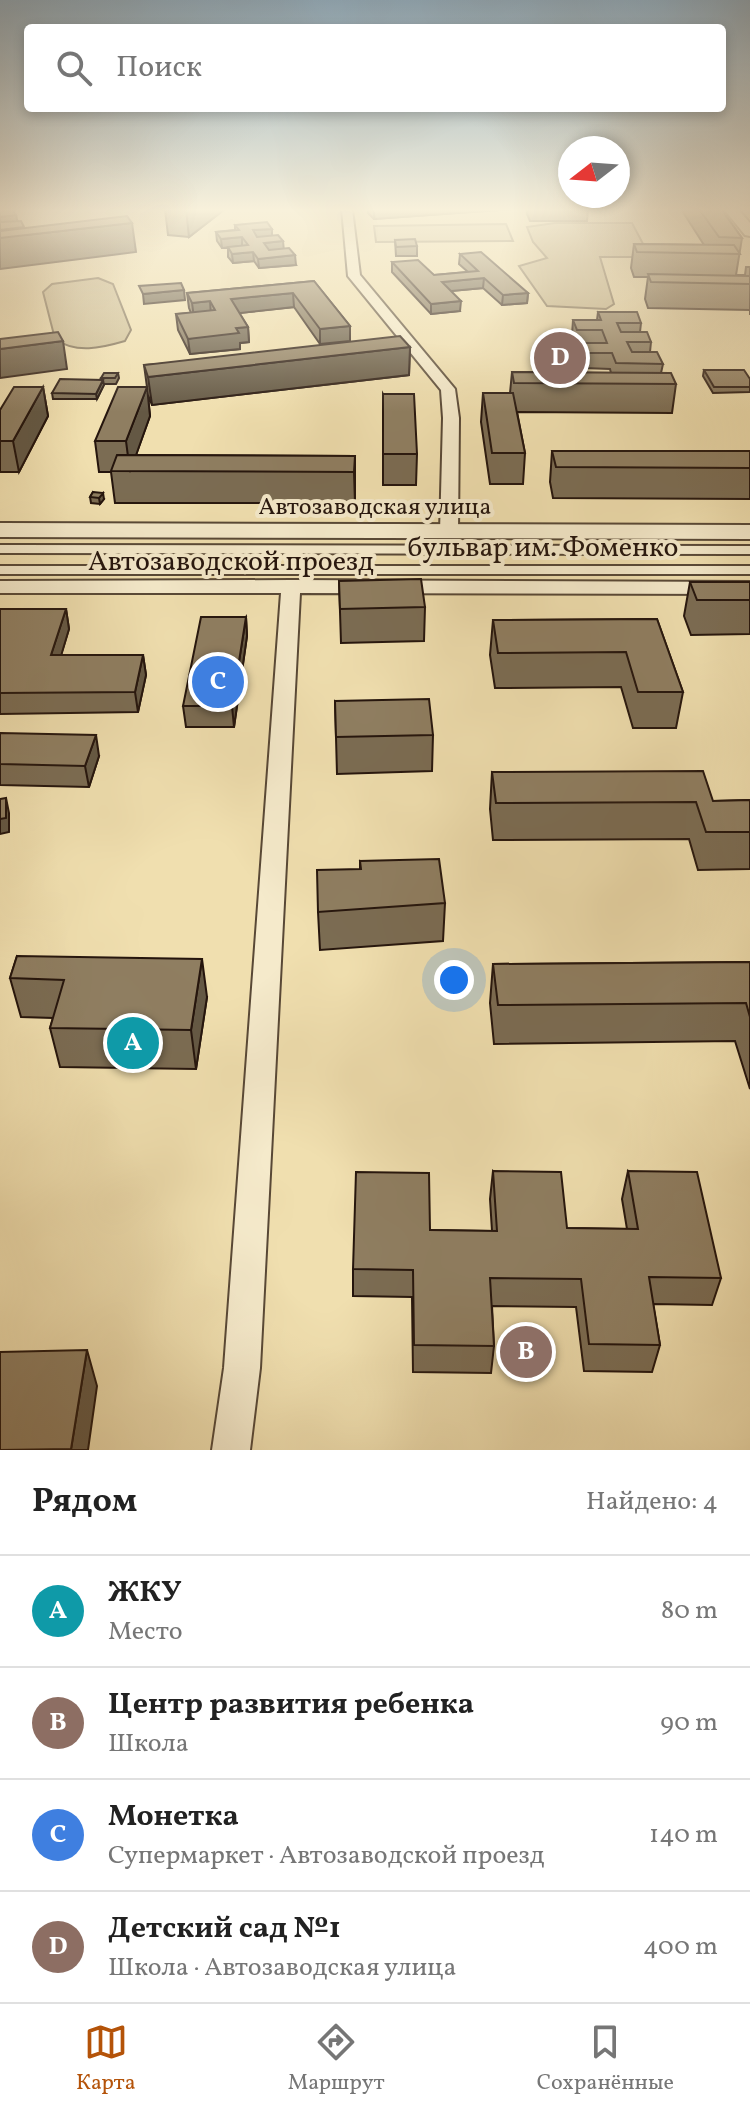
<!DOCTYPE html>
<html lang="ru">
<head>
<meta charset="utf-8">
<style>
	body { margin:0; font-family:Vollkorn,serif; background:#f2f2f2; color:#222 }
	.compass { position:absolute; left:558px; top:136px; width:72px; height:72px; border-radius:50%; background:#fff; box-shadow:0 4px 12px #0003; rotate:253deg }
	.you { position:absolute; left:454px; top:980px; width:28px; height:28px; margin:-20px; border:6px solid #fff; border-radius:50%; background:#1a73e8; box-shadow:0 0 0 12px #1a73e833 }
	.badge { display:grid; place-items:center; width:52px; height:52px; border-radius:50%; background:#b45309; color:#fff; font-size:26px; font-weight:700 }
	.pin { position:absolute; translate:-50% -50%; border:4px solid #fff; box-shadow:0 2px 8px #0006 }
	.list { margin:0; padding:0; list-style:none }
	h2 { display:flex; justify-content:space-between; align-items:center; height:104px; margin:0; padding:0 32px; font-size:34px }
	h2 small { font-size:26px; font-weight:400; color:#767676 }
	.list li { display:grid; grid-template-columns:52px 1fr auto; gap:24px; align-items:center; box-sizing:border-box; height:112px; padding:0 32px; border-top:2px solid #e0e0e0 }
	.list b { display:block; font-size:30px; white-space:nowrap }
	.list p { margin:0; font-size:26px; white-space:nowrap; color:#767676 }
	.list em { font-size:26px; font-style:normal; color:#767676 }
	.icon { flex:none; width:44px; height:44px; fill:none; stroke:currentColor; stroke-width:2; stroke-linecap:round; stroke-linejoin:round }
	.map { position:relative; flex:none; width:750px; height:1450px; overflow:hidden }
	.search { position:absolute; background:#fff; box-shadow:0 4px 12px #0003; left:24px; right:24px; top:24px; height:88px; display:flex; align-items:center; gap:20px; box-sizing:border-box; padding:0 28px; border-radius:8px; color:#767676; font-size:30px }
	.sheet { height:552px; background:#fff }
	nav { display:flex; justify-content:space-around; align-items:center; box-sizing:border-box; height:112px; border-top:2px solid #e0e0e0; background:#fff; font-size:22px; color:#767676 }
	nav a { display:grid; justify-items:center; gap:4px }
	nav .on { color:#b45309 }
	.map>svg:first-child { display:block }
	.green { fill:#cdbd93; stroke:#796950; stroke-width:2 }
	.lines { fill:none; stroke-linecap:round; stroke-linejoin:round }
	.pedestrian-casing { stroke:#584836; stroke-width:4 }
	.minor-casing { stroke:#584836; stroke-width:4 }
	.tertiary-casing { stroke:#584836; stroke-width:4 }
	.pedestrian { fill:#f5eacb; fill-rule:evenodd }
	.minor { fill:#f5eacb; fill-rule:evenodd }
	.tertiary { fill:#f5eacb; fill-rule:evenodd }
	.wall { fill:#7b6c53; stroke:#25150d; stroke-width:2 }
	.shaded-wall { fill:#645844; stroke:#25150d; stroke-width:2 }
	.building { fill:#8f7e61; stroke:#25150d; stroke-width:2 }
	.labels { text-anchor:middle; stroke-width:8; stroke-linejoin:round; paint-order:stroke }
	.far-street-label { font-size:24px; fill:#25150d; stroke:#f5eacb }
	.street-label { font-size:28px; fill:#25150d; stroke:#f5eacb }
</style>
</head>
<body>
<div class="map">
<svg width="750" height="1450" viewBox="0 0 750 1450">
	<rect width="100%" height="100%" fill="#f0dfaf"/>
	<filter id="stains"><feTurbulence type="fractalNoise" baseFrequency=".0025" numOctaves="4"/><feColorMatrix values="0 0 0 0 .2 0 0 0 0 .09 0 0 0 0 .02 0 0 0 .5 -.17"/></filter>
	<radialGradient id="worn" r=".72"><stop offset=".6" stop-color="#630" stop-opacity="0"/><stop offset="1" stop-color="#630" stop-opacity=".3"/></radialGradient>
	<!-- green -->
	<path class="green" d="M555,223H632L650,257H600L614,304L606,309L547,306L519,266L547,258L533,242L527,227Z
		M506,224L513,241L376,242L374,226Z
		M98,278L113,284L131,330L125,341C101,348 76,354 55,339L43,292L52,284Z"/>
	<g class="lines">
		<defs>
			<path id="pedestrian" d="M0,545L750,546V554L0,553Z
				M0,566H750V574H0Z"/>
			<path id="minor" d="M342,209H352L360,275L455,389L459,418L458,532L455,536H443L440,532L443,418L441,390L348,276Z
				M291,580L750,582V594L300,593L260,1368L250,1450H212L224,1368L281,593H0V581Z"/>
			<path id="tertiary" d="M724,209H738L750,223V236L745,235Z
				M0,523L750,525V539L0,537Z"/>
		</defs>
		<!-- pedestrian casing -->
		<use href="#pedestrian" class="pedestrian-casing"/>
		<!-- minor casing -->
		<use href="#minor" class="minor-casing"/>
		<!-- tertiary casing -->
		<use href="#tertiary" class="tertiary-casing"/>
		<!-- pedestrian -->
		<use href="#pedestrian" class="pedestrian"/>
		<!-- minor -->
		<use href="#minor" class="minor"/>
		<!-- tertiary -->
		<use href="#tertiary" class="tertiary"/>
	</g>
	<!-- wall -->
	<path class="wall" d="M165,209H225L189,237L168,235Z
		M368,209H515L374,219L368,213Z
		M527,209H588L587,221H530L527,214Z
		M681,209H721L742,238L736,275H745L746,267H750V315V310L648,308L645,299L648,277H634L631,268L634,244L704,245Z
		M235,225L272,235L296,265L259,268L254,261L233,263L228,257V248H222L217,241L216,232L235,230Z
		M395,240L417,246V256H396Z
		M460,254L528,293L527,303L502,305L483,288L451,291L460,311L431,314L392,272V262L434,275L468,272L459,264Z
		M314,281L350,326V341L320,344L294,307L239,313L248,327L249,342L240,343V349L190,354L178,330L176,314L191,313L189,308L187,293Z
		M598,312L641,323L640,332L651,342L650,352L663,364L661,373L676,384L672,413L517,412L525,453L523,484H490L481,422L483,393H510L512,372L611,373L610,369L584,368L581,359L582,346H575L572,335L573,320H597Z
		M410,347L409,375L152,405L148,395L150,416L136,455L355,456V503H115L111,472H99L95,441L147,387L144,365Z
		M704,370L750,379V392L713,393L703,376Z
		M118,373L119,378L116,384H104L97,399H53L52,393L102,380L101,378Z
		M43,387L48,416L19,472H0V410Z
		M383,394L417,454L416,485H383Z
		M552,451H750V499L553,498L550,482Z
		M93,492L104,499L100,504L91,503L90,497Z
		M339,581L425,607L424,641L341,643Z
		M690,582H750V634L691,635L684,616Z
		M0,609H66L69,629L61,655H143L146,675L138,712L0,714Z
		M246,617L247,636L234,727H186L183,706Z
		M657,619L683,692L676,728H633L621,687L495,688L490,655L493,620Z
		M335,701L433,735L432,771L337,774Z
		M0,733L99,756L89,787L0,785Z
		M492,772L713,801L750,800V869L698,870L689,839L493,840L490,809Z
		M360,861L445,903L443,941L320,950L318,912L360,869Z
		M17,956L207,997L196,1069L60,1067L50,1028L53,1018L21,1017L10,978Z
		M750,962V1089L735,1041L494,1044L490,1003L493,964Z
		M493,1171L567,1228L627,1229L622,1199L628,1171L721,1278L712,1305L653,1304L660,1345L652,1372L584,1371L576,1307L492,1306L494,1346L491,1373L413,1372L412,1297L353,1296V1269L430,1230L492,1231L490,1199Z"/>
	<!-- shaded-wall -->
	<path class="shaded-wall" d="M186,209H225L189,237Z
		M374,209H515L374,219Z
		M16,215L18,224L0,226V217Z
		M132,223L136,252L0,269V230L26,235Z
		M272,229V238L253,240V230Z
		M242,237V246L222,248L221,239Z
		M283,241L284,251L264,252V243Z
		M253,252L254,261L233,263L232,254Z
		M295,255L296,265L259,268L258,259Z
		M484,278L483,288L441,292L442,282Z
		M184,290L185,300L144,304L143,294Z
		M293,293L294,307L232,314L231,299Z
		M528,293L527,303L502,305L503,295Z
		M210,301L211,316L194,318L192,303Z
		M461,301L460,311L431,314V304Z
		M350,326V341L320,344V329Z
		M248,327L249,342L240,343V349L190,354L188,339L236,328Z
		M63,341L67,369L0,378V349Z
		M410,347L409,375L152,405L148,377Z
		M103,380L104,385L97,399L96,394Z
		M43,387L48,416L19,472L13,441Z
		M147,387L150,416L130,472L126,441Z
		M355,456V503L354,472Z
		M103,493L104,499L100,504L99,498Z
		M66,609L69,629L55,676L51,655Z
		M246,617L247,636L234,727L232,706Z
		M143,655L146,675L138,712L135,692Z
		M96,735L99,756L89,787L85,766Z
		M6,798L9,813V832L0,834V819Z
		M202,959L207,997L196,1069L191,1030Z
		M87,1350L97,1386L88,1450H71Z"/>
	<!-- building -->
	<path class="building" d="M699,209H721L742,238L719,237Z
		M13,210L16,215L0,217V211Z
		M127,216L132,223L0,238V231Z
		M21,221L24,227L0,230V222Z
		M267,222L272,229L253,230L257,237L278,235L283,241L264,243L269,250L289,248L295,255L258,259L253,252L232,254L228,247L248,245L242,237L221,239L216,232L239,230L235,225Z
		M415,239L417,246L396,247L395,240Z
		M634,244L734,245L740,254L637,252Z
		M481,252L528,293L503,295L484,278L442,282L461,301L431,304L392,262L418,260L434,275L478,271L460,254Z
		M648,274L750,276V284L651,282Z
		M314,281L350,326L320,329L293,293L231,299L248,327L236,328L239,333L188,339L176,314L215,310L210,301L192,303L187,293Z
		M181,283L184,290L143,294L139,286Z
		M598,312H637L641,323H617L621,332H647L651,342H627L632,352H657L663,364L616,363L612,353H586L582,343H607L602,330H577L573,320H601Z
		M58,332L63,341L0,349V339Z
		M400,336L410,347L148,377L144,365Z
		M704,370H744L750,379V387H714Z
		M512,372L671,373L676,384L514,383Z
		M104,373H118L115,378H101Z
		M60,379L103,380L96,394L52,393Z
		M14,387H43L13,441H0V410Z
		M118,387H147L126,441H95Z
		M483,393H513L525,453H492Z
		M383,394H414L417,454H383Z
		M552,451H750V468L556,467Z
		M117,455L355,456L354,472L111,471Z
		M93,492L103,493L99,498L90,497Z
		M421,579L425,607L340,609L339,581Z
		M690,582H750V600H697Z
		M0,609H66L51,655H143L135,692L0,693Z
		M201,617H246L232,706H183Z
		M657,619L683,692H638L626,652L498,653L493,620Z
		M429,699L433,735L336,737L335,701Z
		M0,733L96,735L85,766L0,764Z
		M703,771L713,801L750,800V832H706L696,802L496,803L492,772Z
		M6,798V818L0,819V799Z
		M439,859L445,903L318,912L317,870L361,869L360,861Z
		M17,956L202,959L191,1030L50,1028L64,980L10,978Z
		M750,962V1017L746,1003L498,1005L493,964Z
		M493,1171L561,1172L567,1228L638,1229L628,1171L697,1172L721,1278L649,1277L660,1345L589,1344L581,1279L490,1278L494,1346L414,1345L413,1270L353,1269L356,1172L429,1173L430,1230L497,1231Z
		M87,1350L71,1449L0,1450V1352Z"/>
	<!-- sky -->
	<linearGradient id="sky" x2="0" y2="1"><stop stop-color="#8faabb"/><stop offset="0.51" stop-color="#f8f1db"/><stop offset="1" stop-color="#f8f1db" stop-opacity="0"/></linearGradient>
	<rect width="750" height="412" fill="url(#sky)"/>
	<g class="labels">
		<!-- far-street labels -->
		<g class="far-street-label">
			<text x="375" y="514">Автозаводская улица</text>
		</g>
		<!-- street labels -->
		<g class="street-label">
			<text x="543" y="556">бульвар им. Фоменко</text>
			<text x="231" y="570">Автозаводской проезд</text>
		</g>
	</g>
	<rect width="100%" height="100%" filter="url(#stains)"/>
	<rect width="100%" height="100%" fill="url(#worn)"/>
</svg>
<svg class="compass" viewBox="-18 -18 36 36"><path d="M0-13l5 13h-10z" fill="#e53935"/><path d="M0 13l5-13h-10z" fill="#767676"/></svg>
<div class="you"></div>
<div class="pin badge" style="left:133px;top:1043px;background:#0f9aa8">A</div>
<div class="pin badge" style="left:526px;top:1352px;background:#8d6e63">B</div>
<div class="pin badge" style="left:218px;top:682px;background:#3f7fe0">C</div>
<div class="pin badge" style="left:560px;top:358px;background:#8d6e63">D</div>
<div class="search"><svg class="icon" aria-label="search" viewBox="0 0 24 24"><circle cx="10" cy="10" r="6"/><path d="M15 15l6 6"/></svg>Поиск</div>
</div>
<section class="sheet">
<h2>Рядом<small>Найдено: 4</small></h2>
<ul class="list">
<li><span class="badge" style="background:#0f9aa8">A</span><div><b>ЖКУ</b><p>Место</p></div><em>80 m</em></li>
<li><span class="badge" style="background:#8d6e63">B</span><div><b>Центр развития ребенка</b><p>Школа</p></div><em>90 m</em></li>
<li><span class="badge" style="background:#3f7fe0">C</span><div><b>Монетка</b><p>Супермаркет · Автозаводской проезд</p></div><em>140 m</em></li>
<li><span class="badge" style="background:#8d6e63">D</span><div><b>Детский сад №1</b><p>Школа · Автозаводская улица</p></div><em>400 m</em></li>
</ul>
</section>
<nav>
<a class="on"><svg class="icon" aria-label="map" viewBox="0 0 24 24"><path d="M3 6l6-2 6 2 6-2v14l-6 2-6-2-6 2zM9 4v14M15 6v14"/></svg>Карта</a>
<a><svg class="icon" aria-label="directions" viewBox="0 0 24 24"><path d="M12 3l9 9-9 9-9-9zM9 14v-3h6M13 9l2 2-2 2"/></svg>Маршрут</a>
<a><svg class="icon" aria-label="saved" viewBox="0 0 24 24"><path d="M7 4h10v16l-5-4-5 4z"/></svg>Сохранённые</a>
</nav>
</body>
</html>
